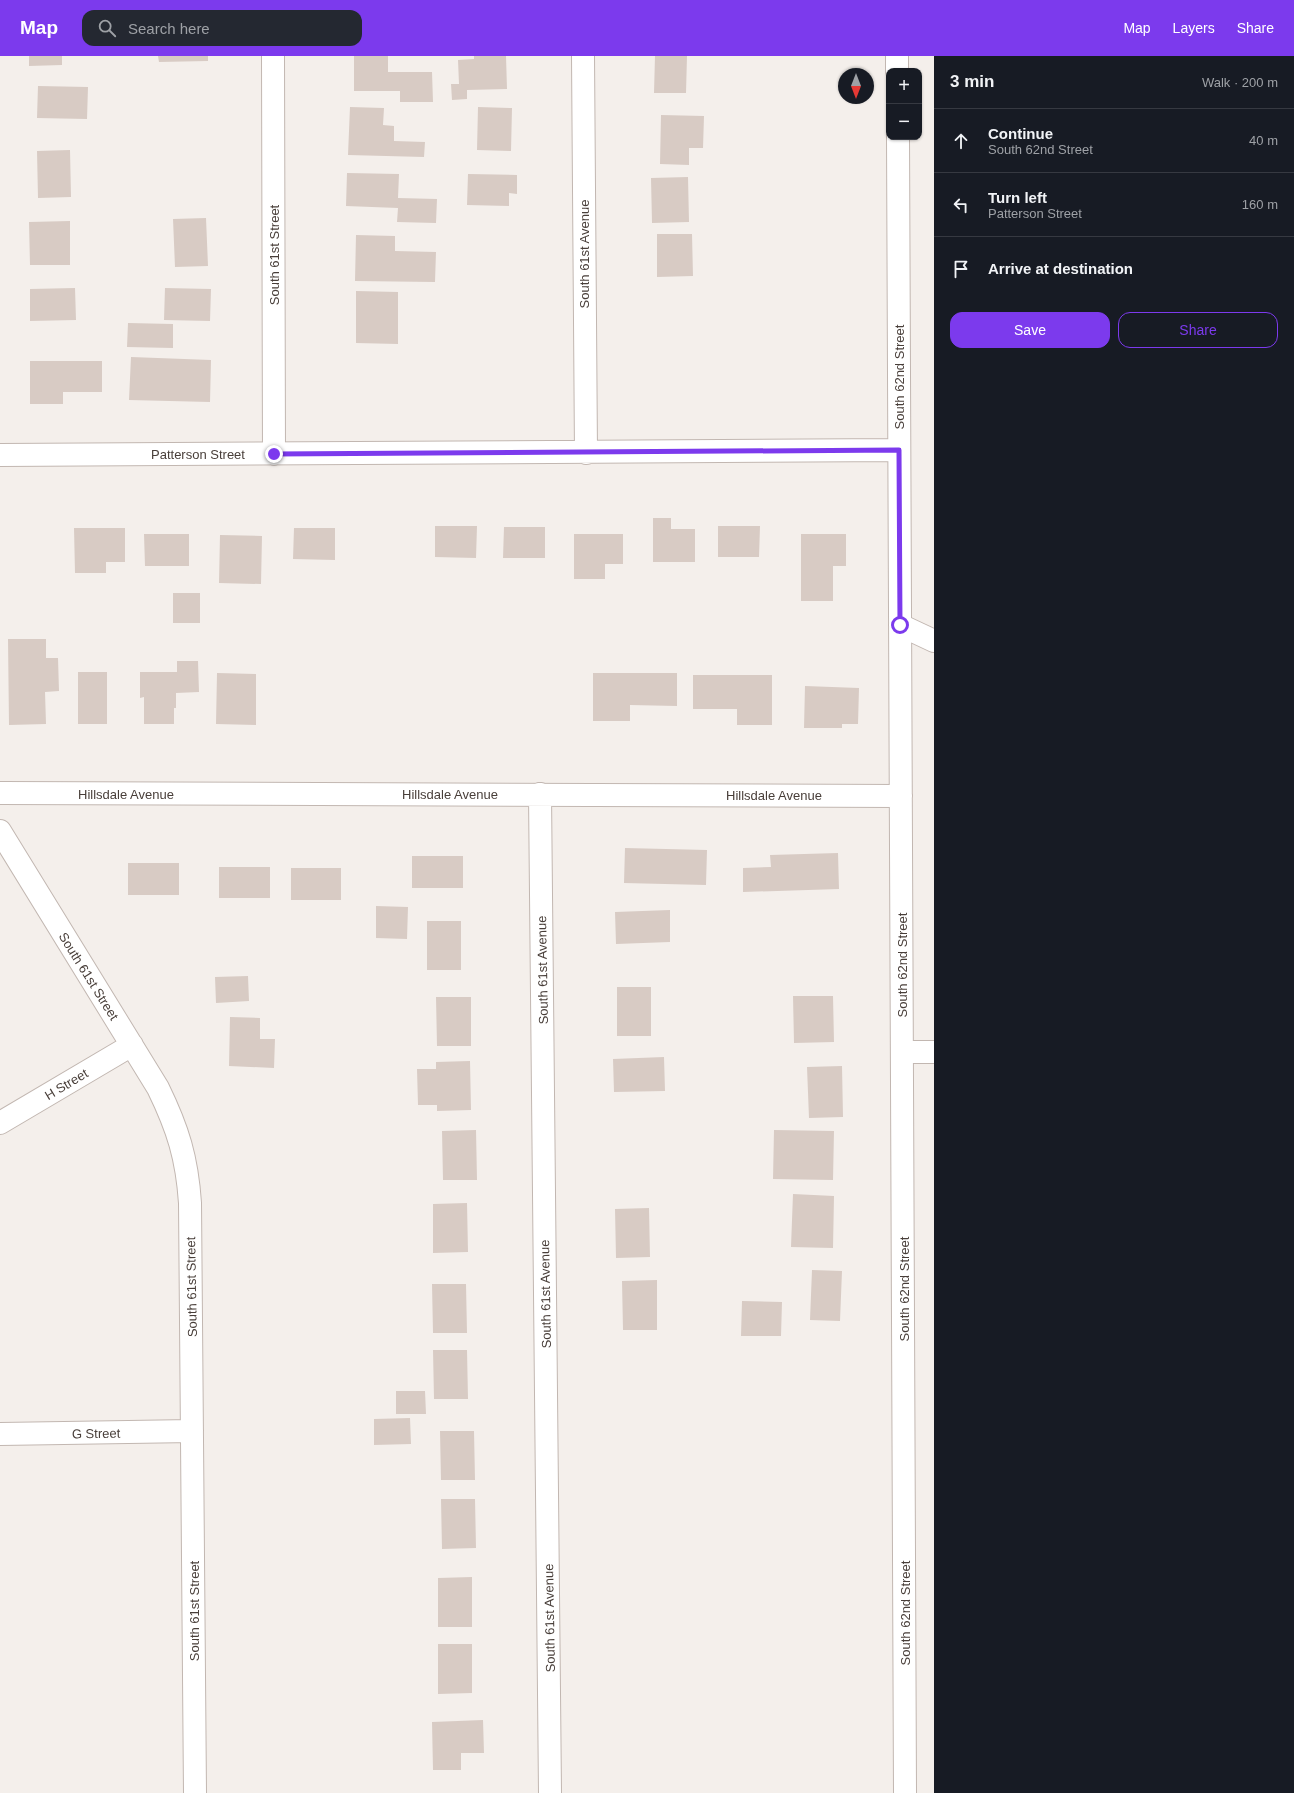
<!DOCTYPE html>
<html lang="en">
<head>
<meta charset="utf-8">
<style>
	body { margin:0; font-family:Arial,sans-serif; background:#242831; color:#f1f3f6 }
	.controls { position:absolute; right:12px; top:12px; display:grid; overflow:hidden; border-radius:8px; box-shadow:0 1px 3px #0004 }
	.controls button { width:36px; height:36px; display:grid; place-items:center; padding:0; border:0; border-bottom:1px solid #363941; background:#171b24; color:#f1f3f6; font:20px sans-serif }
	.compass { position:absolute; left:838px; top:12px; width:36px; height:36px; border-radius:50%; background:#171b24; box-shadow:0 1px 3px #0004; rotate:180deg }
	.stop { position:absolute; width:12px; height:12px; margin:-9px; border:3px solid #7c3aed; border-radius:50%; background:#fff }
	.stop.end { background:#7c3aed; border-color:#fff; box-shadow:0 1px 4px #0008 }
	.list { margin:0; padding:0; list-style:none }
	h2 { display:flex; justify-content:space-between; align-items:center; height:52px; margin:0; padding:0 16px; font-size:17px }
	h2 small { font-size:13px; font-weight:400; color:#9ea1a6 }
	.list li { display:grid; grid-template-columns:26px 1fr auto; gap:12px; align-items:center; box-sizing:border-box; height:64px; padding:0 16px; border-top:1px solid #363941 }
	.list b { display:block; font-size:15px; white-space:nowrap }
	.list p { margin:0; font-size:13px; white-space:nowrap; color:#9ea1a6 }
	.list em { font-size:13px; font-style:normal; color:#9ea1a6 }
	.actions { display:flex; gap:8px; padding:12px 16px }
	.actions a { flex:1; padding:9px 0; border:1px solid #7c3aed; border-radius:12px; text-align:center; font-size:14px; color:#7c3aed }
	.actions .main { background:#7c3aed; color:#fff }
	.icon { flex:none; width:22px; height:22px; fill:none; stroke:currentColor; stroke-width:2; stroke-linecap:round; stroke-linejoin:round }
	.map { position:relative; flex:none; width:934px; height:1737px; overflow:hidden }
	header { display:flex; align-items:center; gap:24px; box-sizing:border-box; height:56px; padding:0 20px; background:#7c3aed; color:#fff }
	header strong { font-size:19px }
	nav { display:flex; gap:22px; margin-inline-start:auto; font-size:14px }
	.search { width:280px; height:36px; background:#242831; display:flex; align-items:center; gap:10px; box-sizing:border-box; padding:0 14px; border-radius:12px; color:#9ea1a6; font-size:15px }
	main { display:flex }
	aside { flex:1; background:#171b24 }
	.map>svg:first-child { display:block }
	.building { fill:#d8cbc4 }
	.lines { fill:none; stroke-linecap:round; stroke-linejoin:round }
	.minor-casing { stroke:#c2b7b1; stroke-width:24 }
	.minor { stroke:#fff; stroke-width:22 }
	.route { stroke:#7c3aed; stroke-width:5 }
	.labels { text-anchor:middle; stroke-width:3; stroke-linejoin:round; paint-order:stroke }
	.street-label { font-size:13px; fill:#483e39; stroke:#fff }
</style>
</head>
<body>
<header>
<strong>Map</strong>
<div class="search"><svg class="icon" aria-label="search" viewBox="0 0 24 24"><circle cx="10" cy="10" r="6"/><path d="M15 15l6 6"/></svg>Search here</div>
<nav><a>Map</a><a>Layers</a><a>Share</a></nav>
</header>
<main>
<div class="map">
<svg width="934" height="1737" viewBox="0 0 934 1737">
	<rect width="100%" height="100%" fill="#f4efeb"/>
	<!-- building -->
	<path class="building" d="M29,0H62V9L29,10Z
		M158,0H208V5L159,6Z
		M354,0H388V16H432L433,46H400V35H354Z
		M474,0H506L507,33L467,34V43L452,44L451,28H459L458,4L474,3Z
		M655,0H687L686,37H654Z
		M38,30L88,31L87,63L37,62Z
		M350,51L384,52L383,69L394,70V85L425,86L424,101L348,99Z
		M478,51L512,52L511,95L477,94Z
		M661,59L704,60L703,92H689V109L660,108Z
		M70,94L71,141L38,142L37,95Z
		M347,117L399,118L398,142L437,143L436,167L397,166L398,152L346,150Z
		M468,118L517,119V138L509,137V150L467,149Z
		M688,121L689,166L652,167L651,122Z
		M206,162L208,210L175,211L173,163Z
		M70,165V209H30L29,166Z
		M657,178H692L693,220L657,221Z
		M356,179L395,180V195L436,196L435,226L355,225Z
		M75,232L76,264L30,265V233Z
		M165,232L211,233L210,265L164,264Z
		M356,235L398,236V288L356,287Z
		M128,267L173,268V292L127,291Z
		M131,301L211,304L210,346L129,344Z
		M30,305H102V336H63V348H30Z
		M653,462H671V473H695V506H653Z
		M435,470H477L476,502L435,501Z
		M718,470H760L759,501H718Z
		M504,471H545V502H503Z
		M74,472H125V506H106V517H75Z
		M294,472H335V504L293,503Z
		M144,478H189V510H145Z
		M574,478H623V508H605V523H574Z
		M801,478H846V510H833V545H801Z
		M220,479L262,480L261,528L219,527Z
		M173,537H200V567H173Z
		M8,583H46V602H58L59,635L45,636L46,668L9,669Z
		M177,605H198L199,636L176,637V652H174V668H144V641L140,642V616H177Z
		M78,616H107V668H78Z
		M217,617L256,618V669L216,668Z
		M593,617H677V650L630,649V665H593Z
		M693,619H772V669H737V653H693Z
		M805,630L859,632L858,668H842V672H804Z
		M625,792L707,794L706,829L624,827Z
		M838,797L839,833L743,836V812L771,811L770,799Z
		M412,800H463V832H412Z
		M128,807H179V839H128Z
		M219,811H270V842H219Z
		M291,812H341V844H291Z
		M376,850L408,851L407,883L376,882Z
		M670,854V886L616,888L615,856Z
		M427,865H461V914H427Z
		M248,920L249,945L216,947L215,921Z
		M617,931H651V980H617Z
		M793,940H833L834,986L794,987Z
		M436,941H471V990H437Z
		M230,961L260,962V983H275L274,1012L229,1010Z
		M664,1001L665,1035L614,1036L613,1003Z
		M470,1005L471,1054L437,1055V1049H418L417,1013H436V1006Z
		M842,1010L843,1061L809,1062L807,1011Z
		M476,1074L477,1124H443L442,1075Z
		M774,1074L834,1075L833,1124L773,1123Z
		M793,1138L834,1140L833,1192L791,1191Z
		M467,1147L468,1196L433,1197V1148Z
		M649,1152L650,1201L616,1202L615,1153Z
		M812,1214L842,1215L840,1265L810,1264Z
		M657,1224V1274H623L622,1225Z
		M432,1228H466L467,1277H433Z
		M742,1245L782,1246L781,1280H741Z
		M433,1294H467L468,1343H434Z
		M396,1335H425L426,1358H396Z
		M410,1362L411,1388L374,1389V1363Z
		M440,1375H474L475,1424H441Z
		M441,1443H475L476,1492L442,1493Z
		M472,1521V1571H438V1522Z
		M438,1588H472V1637L438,1638Z
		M483,1664L484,1697H461V1714H433L432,1666Z"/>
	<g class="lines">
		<defs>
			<path id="minor" d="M273,0L274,398
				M583,0L586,397
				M897,0V15
				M898,81L905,1737
				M0,399L899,394
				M900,569L934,585
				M0,737L901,740
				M540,738L550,1737
				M0,775L158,1032C178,1073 187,1102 190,1147L195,1737
				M903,996H934
				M0,1067L132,989
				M0,1378L192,1375"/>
		</defs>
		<!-- minor casing -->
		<use href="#minor" class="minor-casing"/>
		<!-- minor -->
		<use href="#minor" class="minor"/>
	</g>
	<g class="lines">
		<!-- route -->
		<path class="route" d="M274,398L899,394L900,569"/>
	</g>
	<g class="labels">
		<!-- street labels -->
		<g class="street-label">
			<text transform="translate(584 198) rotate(-90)" y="5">South 61st Avenue</text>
			<text transform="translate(274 199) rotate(-90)" y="5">South 61st Street</text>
			<text transform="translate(899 321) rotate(-90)" y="5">South 62nd Street</text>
			<text x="198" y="403">Patterson Street</text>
			<text x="126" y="743">Hillsdale Avenue</text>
			<text x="450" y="743">Hillsdale Avenue</text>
			<text x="774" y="744">Hillsdale Avenue</text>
			<text transform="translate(902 909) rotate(-90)" y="5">South 62nd Street</text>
			<text transform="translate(542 914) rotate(-91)" y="5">South 61st Avenue</text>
			<text transform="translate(89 920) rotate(58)" y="5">South 61st Street</text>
			<text transform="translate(66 1028) rotate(-31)" y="5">H Street</text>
			<text transform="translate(191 1231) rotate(-91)" y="5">South 61st Street</text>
			<text transform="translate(904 1233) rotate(-90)" y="5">South 62nd Street</text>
			<text transform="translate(545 1238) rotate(-91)" y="5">South 61st Avenue</text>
			<text transform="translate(96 1377) rotate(-1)" y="5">G Street</text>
			<text transform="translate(194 1555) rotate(-90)" y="5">South 61st Street</text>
			<text transform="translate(905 1557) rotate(-90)" y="5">South 62nd Street</text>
			<text transform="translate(549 1562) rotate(-91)" y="5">South 61st Avenue</text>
		</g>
	</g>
</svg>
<div class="controls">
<button>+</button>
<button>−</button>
</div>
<svg class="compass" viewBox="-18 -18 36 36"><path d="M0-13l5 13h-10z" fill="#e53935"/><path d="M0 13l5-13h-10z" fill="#9ea1a6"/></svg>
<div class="stop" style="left:900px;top:569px"></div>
<div class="stop end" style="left:274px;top:398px"></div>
</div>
<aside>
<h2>3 min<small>Walk · 200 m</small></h2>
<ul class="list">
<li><svg class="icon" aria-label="ahead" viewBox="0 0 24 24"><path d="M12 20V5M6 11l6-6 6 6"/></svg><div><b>Continue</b><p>South 62nd Street</p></div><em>40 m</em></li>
<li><svg class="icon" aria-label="left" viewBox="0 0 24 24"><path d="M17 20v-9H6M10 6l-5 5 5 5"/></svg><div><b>Turn left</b><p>Patterson Street</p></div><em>160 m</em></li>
<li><svg class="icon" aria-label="arrive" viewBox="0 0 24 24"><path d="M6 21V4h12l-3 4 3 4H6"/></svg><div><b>Arrive at destination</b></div></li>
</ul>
<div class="actions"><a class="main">Save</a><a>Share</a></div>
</aside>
</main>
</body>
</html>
